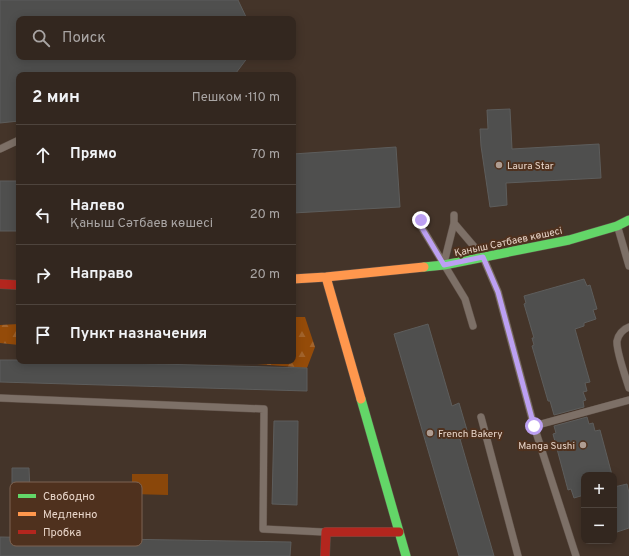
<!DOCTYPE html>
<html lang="ru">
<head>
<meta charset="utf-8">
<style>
	body { margin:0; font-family:Overpass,sans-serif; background:#3b2f28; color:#f1f3f6 }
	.controls { position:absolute; right:12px; bottom:12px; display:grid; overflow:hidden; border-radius:8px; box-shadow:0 2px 10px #0003 }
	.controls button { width:36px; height:36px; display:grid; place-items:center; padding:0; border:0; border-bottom:1px solid #4e443d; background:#33271f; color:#f1f3f6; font:20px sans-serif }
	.stop { position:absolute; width:12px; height:12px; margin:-9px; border:3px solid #bca0f2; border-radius:50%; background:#fff }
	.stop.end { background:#bca0f2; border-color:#fff; box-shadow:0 1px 4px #0008 }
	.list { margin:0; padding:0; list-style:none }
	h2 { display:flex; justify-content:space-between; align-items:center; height:52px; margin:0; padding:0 16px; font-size:17px }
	h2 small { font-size:13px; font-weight:400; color:#a9a5a4 }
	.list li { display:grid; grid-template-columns:26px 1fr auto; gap:12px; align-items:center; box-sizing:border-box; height:60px; padding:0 16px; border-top:1px solid #4e443d }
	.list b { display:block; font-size:15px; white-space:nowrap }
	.list p { margin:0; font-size:13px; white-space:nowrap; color:#a9a5a4 }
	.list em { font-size:13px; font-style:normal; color:#a9a5a4 }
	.icon { flex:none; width:22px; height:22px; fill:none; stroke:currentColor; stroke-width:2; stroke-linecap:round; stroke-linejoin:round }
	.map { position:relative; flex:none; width:629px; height:556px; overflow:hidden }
	.search { position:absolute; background:#33271f; box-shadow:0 2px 10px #0003; left:16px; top:16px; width:280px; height:44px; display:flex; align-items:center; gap:10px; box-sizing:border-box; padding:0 14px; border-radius:8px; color:#a9a5a4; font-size:15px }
	.panel { position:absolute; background:#33271f; box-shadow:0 2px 10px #0003; left:16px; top:72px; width:280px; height:292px; border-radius:8px }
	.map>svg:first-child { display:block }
	.grass { fill:#8a470a }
	.forest { fill:url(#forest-firs) }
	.building { fill:#4f4f4e; stroke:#5d5d5c }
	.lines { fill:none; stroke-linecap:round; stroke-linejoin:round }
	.lane-casing { stroke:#5f5047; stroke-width:8 }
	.fast-casing { stroke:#5f5047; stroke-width:10 }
	.slow-casing { stroke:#5f5047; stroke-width:10 }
	.jam-casing { stroke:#5f5047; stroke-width:10 }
	.lane { stroke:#7d7067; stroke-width:7 }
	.fast { stroke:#63d668; stroke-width:9 }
	.slow { stroke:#ff974d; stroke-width:9 }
	.jam { stroke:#b3261e; stroke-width:9 }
	.route { stroke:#bca0f2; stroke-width:5 }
	.poi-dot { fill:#af9d92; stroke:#4f311e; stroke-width:1.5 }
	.labels { text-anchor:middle; stroke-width:4; stroke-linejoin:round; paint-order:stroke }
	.poi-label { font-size:10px; fill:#e9d6ca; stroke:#4f311e; text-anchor:start }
	.street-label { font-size:10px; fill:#e9d6ca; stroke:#4f311e }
	.key { fill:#4f311e; stroke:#7d6352; stroke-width:1 }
	.key-label { font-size:11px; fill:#e9d6ca }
</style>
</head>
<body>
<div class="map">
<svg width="629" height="556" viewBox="0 0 629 556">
	<defs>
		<pattern id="forest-firs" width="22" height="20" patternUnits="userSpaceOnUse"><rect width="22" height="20" fill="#944b09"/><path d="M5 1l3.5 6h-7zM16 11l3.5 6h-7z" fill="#a3642c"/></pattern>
	</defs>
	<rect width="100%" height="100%" fill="#443429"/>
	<!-- grass -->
	<path class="grass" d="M132,474H168V495L132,494Z"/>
	<!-- forest -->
	<path class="forest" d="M293,317H305L315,347L307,368L220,361H293Z
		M19,324V345L0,343V325Z"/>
	<!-- building -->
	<path class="building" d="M0,0H238L247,19H19V57H248L236,73L231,75H19V121L0,123Z
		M510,109L512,149L599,144L601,178L506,183L507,205L490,207L481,146L480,129H488L487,110Z
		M396,147L400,207L293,213V154Z
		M0,181H19V231H0Z
		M584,279L587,286L590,285L597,309L593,310L596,319L584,323V326L575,329L590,382L585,383L587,391L583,392L586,400L583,401L584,407L554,415L550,401H548L532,346L534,345L532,338H534L524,304L526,303L524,296Z
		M428,324L452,406L459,403L469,437L460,439L494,556H459L394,334Z
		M0,360H19V361H48L307,368V391L0,382Z
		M587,417L589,424L593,423L595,431L600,430L612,475H584V495L574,498L571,489L568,490L553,434L556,433L554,426Z
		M274,421H298L297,505L272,504Z
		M12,468H29L30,491H12Z
		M627,484L629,493V528L614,533V487Z
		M0,537L291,542L290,556H0Z"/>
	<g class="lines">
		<defs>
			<path id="lane" d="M0,149L19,140
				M421,220L422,228L465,299L473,326
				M454,223L483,257L498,292L534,426L576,556
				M618,228L629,266
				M444,263L454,223V215
				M629,327C623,329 618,335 617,341C616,351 626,378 629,388
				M0,398L264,409L263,529L323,532
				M481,417L518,556
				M534,426L629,400"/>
			<path id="fast" d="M424,267L444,265L569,240L617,226L629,220
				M361,399L406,556"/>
			<path id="slow" d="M326,277L361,399
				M293,279L326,277L424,267"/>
			<path id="jam" d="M0,284L19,285
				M325,556L326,532H399"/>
		</defs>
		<!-- lane casing -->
		<use href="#lane" class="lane-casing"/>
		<!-- fast casing -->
		<use href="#fast" class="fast-casing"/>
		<!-- slow casing -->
		<use href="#slow" class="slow-casing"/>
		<!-- jam casing -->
		<use href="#jam" class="jam-casing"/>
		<!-- lane -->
		<use href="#lane" class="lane"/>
		<!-- fast -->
		<use href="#fast" class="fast"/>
		<!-- slow -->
		<use href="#slow" class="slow"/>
		<!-- jam -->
		<use href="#jam" class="jam"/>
	</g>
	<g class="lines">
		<!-- route -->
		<path class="route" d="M421,220L422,228L444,265L483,257L498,292L534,426"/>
	</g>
	<!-- markers -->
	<g class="poi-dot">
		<circle cx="499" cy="165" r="4"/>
		<circle cx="430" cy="433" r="4"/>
		<circle cx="583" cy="445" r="4"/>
	</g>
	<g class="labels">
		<!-- poi labels -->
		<g class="poi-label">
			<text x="507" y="169">Laura Star</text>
			<text x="438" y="437">French Bakery</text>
			<text x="575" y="449" text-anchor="end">Manga Sushi</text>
		</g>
		<!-- street labels -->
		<g class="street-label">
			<text transform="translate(508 241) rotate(-12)" y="4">Қаныш Сәтбаев көшесі</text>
		</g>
	</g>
	<!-- legend -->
	<rect x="10" y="482" width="132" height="64" rx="6" class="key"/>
	<rect x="18" y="494" width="18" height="4" fill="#63d668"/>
	<rect x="18" y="512" width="18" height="4" fill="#ff974d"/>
	<rect x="18" y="530" width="18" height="4" fill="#b3261e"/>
	<g class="key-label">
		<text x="43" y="500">Свободно</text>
		<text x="43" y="518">Медленно</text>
		<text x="43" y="536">Пробка</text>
	</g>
</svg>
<div class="controls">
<button>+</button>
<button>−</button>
</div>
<div class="stop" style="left:534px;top:426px"></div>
<div class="stop end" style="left:421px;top:220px"></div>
<div class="search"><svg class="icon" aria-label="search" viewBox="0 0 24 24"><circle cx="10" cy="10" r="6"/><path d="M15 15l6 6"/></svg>Поиск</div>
<section class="panel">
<h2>2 мин<small>Пешком · 110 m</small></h2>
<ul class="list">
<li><svg class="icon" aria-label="ahead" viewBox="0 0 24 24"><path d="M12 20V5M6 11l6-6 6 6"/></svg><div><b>Прямо</b></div><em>70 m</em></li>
<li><svg class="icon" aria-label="left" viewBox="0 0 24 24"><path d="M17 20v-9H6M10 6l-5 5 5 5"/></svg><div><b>Налево</b><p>Қаныш Сәтбаев көшесі</p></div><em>20 m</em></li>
<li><svg class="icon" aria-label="right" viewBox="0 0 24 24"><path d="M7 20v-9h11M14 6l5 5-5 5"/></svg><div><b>Направо</b></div><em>20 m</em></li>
<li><svg class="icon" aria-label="arrive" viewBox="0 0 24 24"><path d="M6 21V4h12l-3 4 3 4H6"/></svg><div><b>Пункт назначения</b></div></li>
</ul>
</section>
</div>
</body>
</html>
